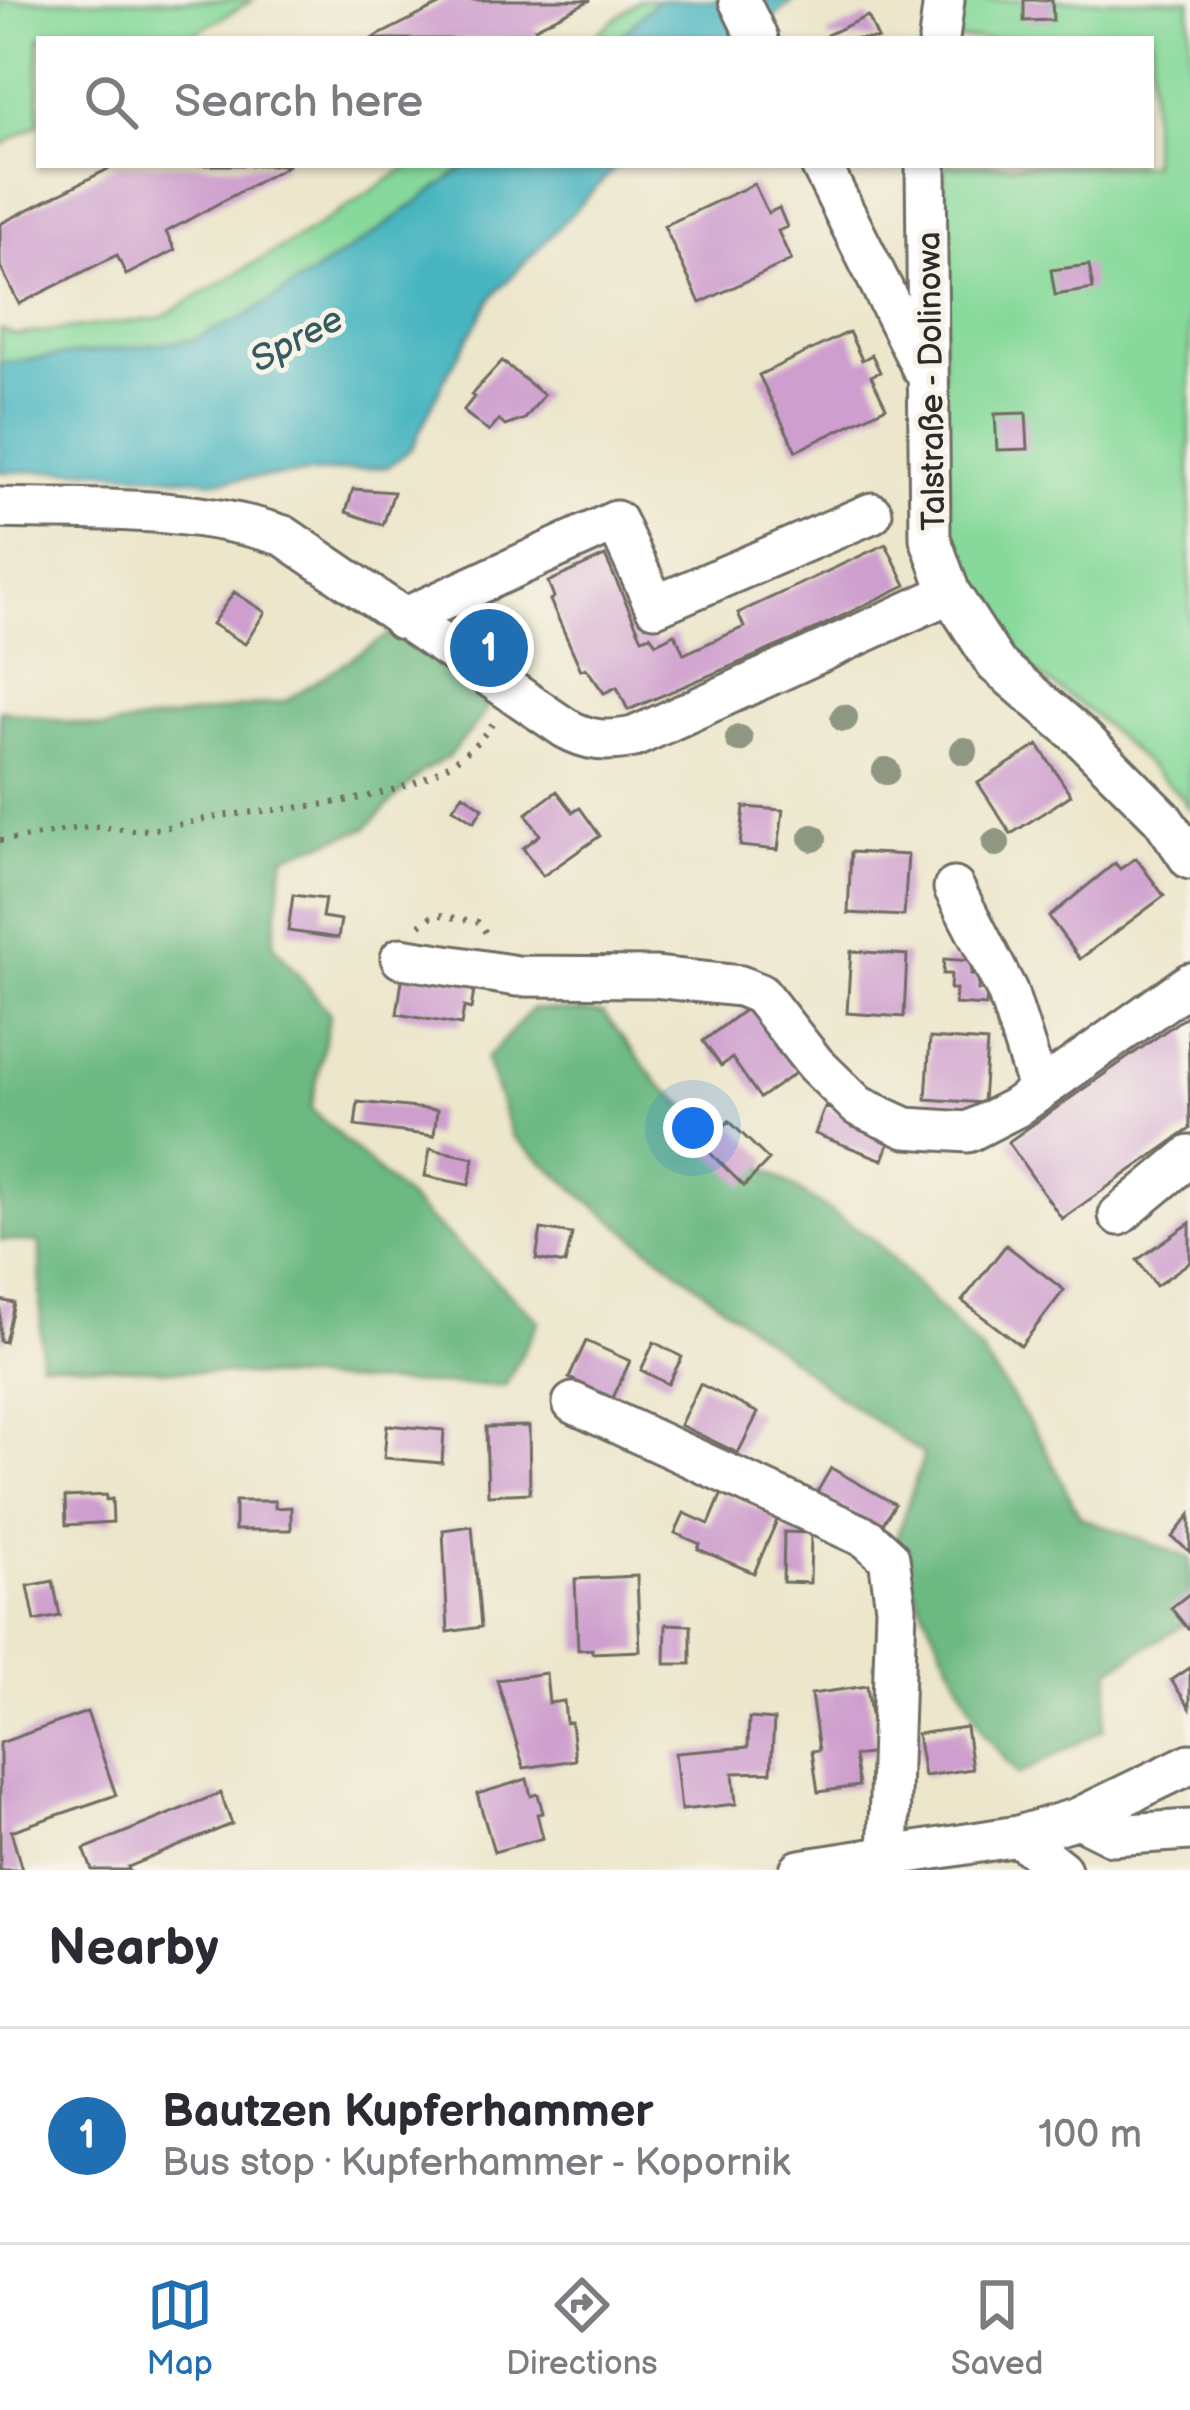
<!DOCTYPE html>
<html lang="en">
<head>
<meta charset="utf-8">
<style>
	body { margin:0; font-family:"Balsamiq Sans",sans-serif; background:#f7f7f7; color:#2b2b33 }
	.you { position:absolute; left:693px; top:1128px; width:42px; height:42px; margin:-30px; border:9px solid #fff; border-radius:50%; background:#1a73e8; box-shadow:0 0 0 18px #1a73e833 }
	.badge { display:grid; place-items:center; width:78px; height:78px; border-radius:50%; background:#1f6fb2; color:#fff; font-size:39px; font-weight:700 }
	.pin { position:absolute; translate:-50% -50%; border:6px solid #fff; box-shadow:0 3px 12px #0006 }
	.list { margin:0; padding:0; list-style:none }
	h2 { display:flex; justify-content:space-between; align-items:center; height:156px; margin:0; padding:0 48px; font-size:51px }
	h2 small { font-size:39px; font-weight:400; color:#7c7c81 }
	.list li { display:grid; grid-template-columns:78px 1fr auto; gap:36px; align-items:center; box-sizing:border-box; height:216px; padding:0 48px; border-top:3px solid #e1e1e2 }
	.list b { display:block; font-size:45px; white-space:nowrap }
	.list p { margin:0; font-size:39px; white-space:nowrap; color:#7c7c81 }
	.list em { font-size:39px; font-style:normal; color:#7c7c81 }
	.icon { flex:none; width:66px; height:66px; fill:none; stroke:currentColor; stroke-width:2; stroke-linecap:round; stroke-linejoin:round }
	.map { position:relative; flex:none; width:1190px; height:1870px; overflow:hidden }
	.search { position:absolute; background:#fff; box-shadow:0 3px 9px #0004; left:36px; right:36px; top:36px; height:132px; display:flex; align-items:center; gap:30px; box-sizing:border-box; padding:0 42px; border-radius:0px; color:#7c7c81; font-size:45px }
	.sheet { height:372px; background:#fff }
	nav { display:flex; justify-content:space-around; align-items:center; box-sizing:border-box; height:168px; border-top:3px solid #e1e1e2; background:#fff; font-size:33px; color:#7c7c81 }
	nav a { display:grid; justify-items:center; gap:6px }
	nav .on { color:#1f6fb2 }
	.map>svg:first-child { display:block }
	.green { fill:#86d99a; stroke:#588262; stroke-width:3 }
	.forest { fill:#6cb982; stroke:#4c7256; stroke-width:3 }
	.water { fill:#46b5c0; stroke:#387076; stroke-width:3 }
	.building { fill:#ce9ece }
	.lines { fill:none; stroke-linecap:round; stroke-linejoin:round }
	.minor-casing { stroke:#6f6c63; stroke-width:45 }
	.path { stroke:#6f6c63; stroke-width:6; stroke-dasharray:3 9; stroke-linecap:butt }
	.minor { stroke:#fff; stroke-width:39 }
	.tree { fill:#8e9782 }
	.labels { text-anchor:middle; stroke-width:10; stroke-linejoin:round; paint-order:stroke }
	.street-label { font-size:33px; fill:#2b2b2b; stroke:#f7f3e8 }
	.water-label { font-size:36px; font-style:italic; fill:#345b5f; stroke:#f7f3e8 }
</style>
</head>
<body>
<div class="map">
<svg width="1190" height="1870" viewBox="0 0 1190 1870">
	<rect width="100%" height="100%" fill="#f7f3e8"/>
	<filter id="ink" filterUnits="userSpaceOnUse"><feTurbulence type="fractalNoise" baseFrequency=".00833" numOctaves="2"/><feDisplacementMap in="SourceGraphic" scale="24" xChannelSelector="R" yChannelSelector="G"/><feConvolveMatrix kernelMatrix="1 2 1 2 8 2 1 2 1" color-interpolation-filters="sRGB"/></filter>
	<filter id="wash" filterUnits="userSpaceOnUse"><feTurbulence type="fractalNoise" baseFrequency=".004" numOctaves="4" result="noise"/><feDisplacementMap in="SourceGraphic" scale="48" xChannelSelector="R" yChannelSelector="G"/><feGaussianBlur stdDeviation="2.7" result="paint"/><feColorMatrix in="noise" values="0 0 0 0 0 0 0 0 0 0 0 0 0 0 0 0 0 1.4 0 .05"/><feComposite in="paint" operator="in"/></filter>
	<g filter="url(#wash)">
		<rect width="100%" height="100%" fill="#ece6cb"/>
		<!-- green -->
		<path class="green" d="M0,0H253L185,39H39V124L0,146Z
			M639,0H657L617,39H590Z
			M960,0H1190V809L1182,797L1091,713L1008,652L971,585L951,527L943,380L944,165H1151V39H956Z
			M411,165H468L371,236L248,315L192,340L0,363V329L15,335L160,318L312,230Z"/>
		<!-- forest -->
		<path class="forest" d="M390,634L491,697L483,716L449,756L422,772L365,829L284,856L273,944L330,1014L311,1109L539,1321L505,1386L357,1382L41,1362L40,1242L0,1240V710L103,728L285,701Z
			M532,1009L603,1013L660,1085L754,1161L874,1240L981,1352L1042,1442L1080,1517L1190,1558V1625L1185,1624L1111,1669L1104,1729L1018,1775L984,1733L893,1547L924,1455L836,1394L591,1203L512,1136L486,1059Z"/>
		<!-- water -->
		<path class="water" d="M657,0H794L750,39H618Z
			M468,165H618L492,297L444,380L412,448L388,467L216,481L96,470L0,472V363L192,340L248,315L371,236Z"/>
		<g id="blocks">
			<!-- building -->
			<path class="building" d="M449,0H591L535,28L541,39H371Z
				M1024,0H1052L1053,20L1024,21Z
				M868,16L878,39H829L827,35Z
				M116,165H289L166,232L175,250L126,275L117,255L19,304L0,266V224Z
				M754,184L768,213L779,208L787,227L778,231L791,260L700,303L664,226Z
				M1089,265L1093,289L1055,295L1051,270Z
				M849,332L862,360L872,355L880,372L871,376L886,407L796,451L759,375Z
				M502,361L544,395L525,419L505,426L499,420L489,432L463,411L474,397L471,395Z
				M1026,413L1028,449L997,450L995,414Z
				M353,489L394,492L383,525L346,512Z
				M886,544L906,585L790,641L628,710L617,687L604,693L586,668L581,670L550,600L554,597L548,582L605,556L642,638L650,635L656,643L675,634L684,654L744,627L738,613Z
				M234,592L265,612L245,644L212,624Z
				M1038,745L1071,795L1011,834L978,783Z
				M557,791L573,812L580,808L600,836L543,876L523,848L540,835L526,814Z
				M463,794L483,808L474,822L453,808Z
				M744,807L783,810L778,850L740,846Z
				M851,852L908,855L904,916L848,913Z
				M1136,858L1164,896L1080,959L1049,917L1115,863L1120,869Z
				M293,895L325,899L322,917L341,920L338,938L288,931Z
				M851,951L907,955L904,1017L847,1013Z
				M944,959L972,961L971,975L979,976L978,990L987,991L986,1006L955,1004L956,989H950L951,974H943Z
				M403,974L476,979L471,1009L464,1007L461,1025L397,1014Z
				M751,1005L797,1072L760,1098L732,1058L721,1066L703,1041Z
				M1188,1015L1190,1129L1062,1219L1008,1142Z
				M930,1038L987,1042L983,1103L926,1099Z
				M358,1102L437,1110L434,1136L355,1126Z
				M825,1107L893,1132L883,1160L815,1134Z
				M729,1121L769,1160L744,1186L704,1147Z
				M430,1149L474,1158L469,1185L425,1176Z
				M1190,1223V1262L1156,1286L1137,1260Z
				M541,1229L572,1234L565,1264L536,1259Z
				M1006,1245L1064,1290L1021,1346L962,1301Z
				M0,1300L14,1303L5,1342L0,1341Z
				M586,1341L630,1361L613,1398L569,1378Z
				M654,1342L682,1357L668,1384L641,1370Z
				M700,1384L758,1413L738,1453L680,1425Z
				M387,1425L444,1430L442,1463L384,1458Z
				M529,1426L530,1493L488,1495L486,1427Z
				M831,1468L895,1504L879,1530L816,1494Z
				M722,1493L778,1518L754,1573L698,1549L700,1544L675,1533L684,1513L709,1524Z
				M106,1495V1500L112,1499L113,1522L66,1525L65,1497Z
				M235,1501H275V1508L291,1507V1530H235Z
				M1190,1515V1552L1172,1537Z
				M472,1526L481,1627L448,1632L443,1530Z
				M784,1532L811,1533L810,1583L783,1582Z
				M637,1576L640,1651L592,1653V1649L578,1650L575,1579Z
				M53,1581L60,1616L35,1621L28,1586Z
				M1190,1593V1627L1188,1629L1171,1608Z
				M666,1624L691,1625V1664H665Z
				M1190,1667V1708L1171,1680Z
				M546,1673L549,1703L564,1701L566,1723L571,1722L575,1760L524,1768L497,1680Z
				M867,1686L876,1753L854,1756L859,1786L818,1792L812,1751L819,1750L811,1694Z
				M87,1712L116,1795L11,1831L22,1870H0V1743Z
				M749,1718L774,1720L771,1772L733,1773L736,1804L681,1810L675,1753L748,1747Z
				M966,1727L972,1769L924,1776L917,1734Z
				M527,1779L531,1796L538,1794L543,1813L537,1814L543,1838L494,1852L477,1794Z
				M220,1793L232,1824L128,1867L129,1870H92L84,1849Z"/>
		</g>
	</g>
	<g filter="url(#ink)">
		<use href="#blocks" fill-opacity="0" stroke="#6f6c63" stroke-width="3"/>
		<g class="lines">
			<defs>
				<path id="minor" d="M739,0L758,39
					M939,39L944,0
					M821,165L922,368
					M926,165L930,538L950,593L996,664L1080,736L1162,818L1190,859
					M0,508C96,511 192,505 284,536L565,728C590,742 607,742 634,737L950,593
					M402,619L616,521L655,606L872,513
					M401,958L517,976L654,977L740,986L760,994L815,1064L858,1106L906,1128L968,1132L1015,1108L1039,1091L1007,991L954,888
					M1039,1091L1190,983
					M1119,1215L1190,1156
					M573,1403L867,1538L889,1558L896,1607L888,1858
					M1078,1818L1112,1835L1190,1830
					M1018,1836L1061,1870
					M800,1870L1018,1836L1078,1818L1190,1764"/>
			</defs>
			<!-- minor casing -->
			<use href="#minor" class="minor-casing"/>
			<!-- path -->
			<path class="path" d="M0,840C31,839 60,829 91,827C106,826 122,830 137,830C167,830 198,819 228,815C317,804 440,804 495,720
				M420,925L435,914L478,922L487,934"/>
			<!-- minor -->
			<use href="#minor" class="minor"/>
		</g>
		<!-- trees -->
		<g class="tree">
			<circle cx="844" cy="718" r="14"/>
			<circle cx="739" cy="739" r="14"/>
			<circle cx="964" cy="751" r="14"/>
			<circle cx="886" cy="771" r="14"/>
			<circle cx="813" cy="838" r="14"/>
			<circle cx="996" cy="843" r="14"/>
		</g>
	</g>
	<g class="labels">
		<!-- street labels -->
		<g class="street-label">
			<text transform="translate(930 381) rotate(-91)" y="12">Talstraße - Dolinowa</text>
		</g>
		<!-- water labels -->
		<g class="water-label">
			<text transform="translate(296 338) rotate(-28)" y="13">Spree</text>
		</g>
	</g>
</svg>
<div class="you"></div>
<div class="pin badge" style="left:489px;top:648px">1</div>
<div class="search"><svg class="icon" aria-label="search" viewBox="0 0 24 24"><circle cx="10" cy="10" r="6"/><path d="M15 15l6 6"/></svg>Search here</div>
</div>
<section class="sheet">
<h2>Nearby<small></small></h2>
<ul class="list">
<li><span class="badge">1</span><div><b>Bautzen Kupferhammer</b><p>Bus stop · Kupferhammer - Kopornik</p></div><em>100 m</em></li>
</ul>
</section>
<nav>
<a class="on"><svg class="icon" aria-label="map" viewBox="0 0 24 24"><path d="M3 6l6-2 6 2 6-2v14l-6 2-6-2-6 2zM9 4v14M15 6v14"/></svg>Map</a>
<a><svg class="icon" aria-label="directions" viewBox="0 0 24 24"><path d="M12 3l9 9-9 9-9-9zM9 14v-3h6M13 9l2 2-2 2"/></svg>Directions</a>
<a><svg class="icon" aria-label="saved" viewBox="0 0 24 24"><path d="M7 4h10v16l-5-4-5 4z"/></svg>Saved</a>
</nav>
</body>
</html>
